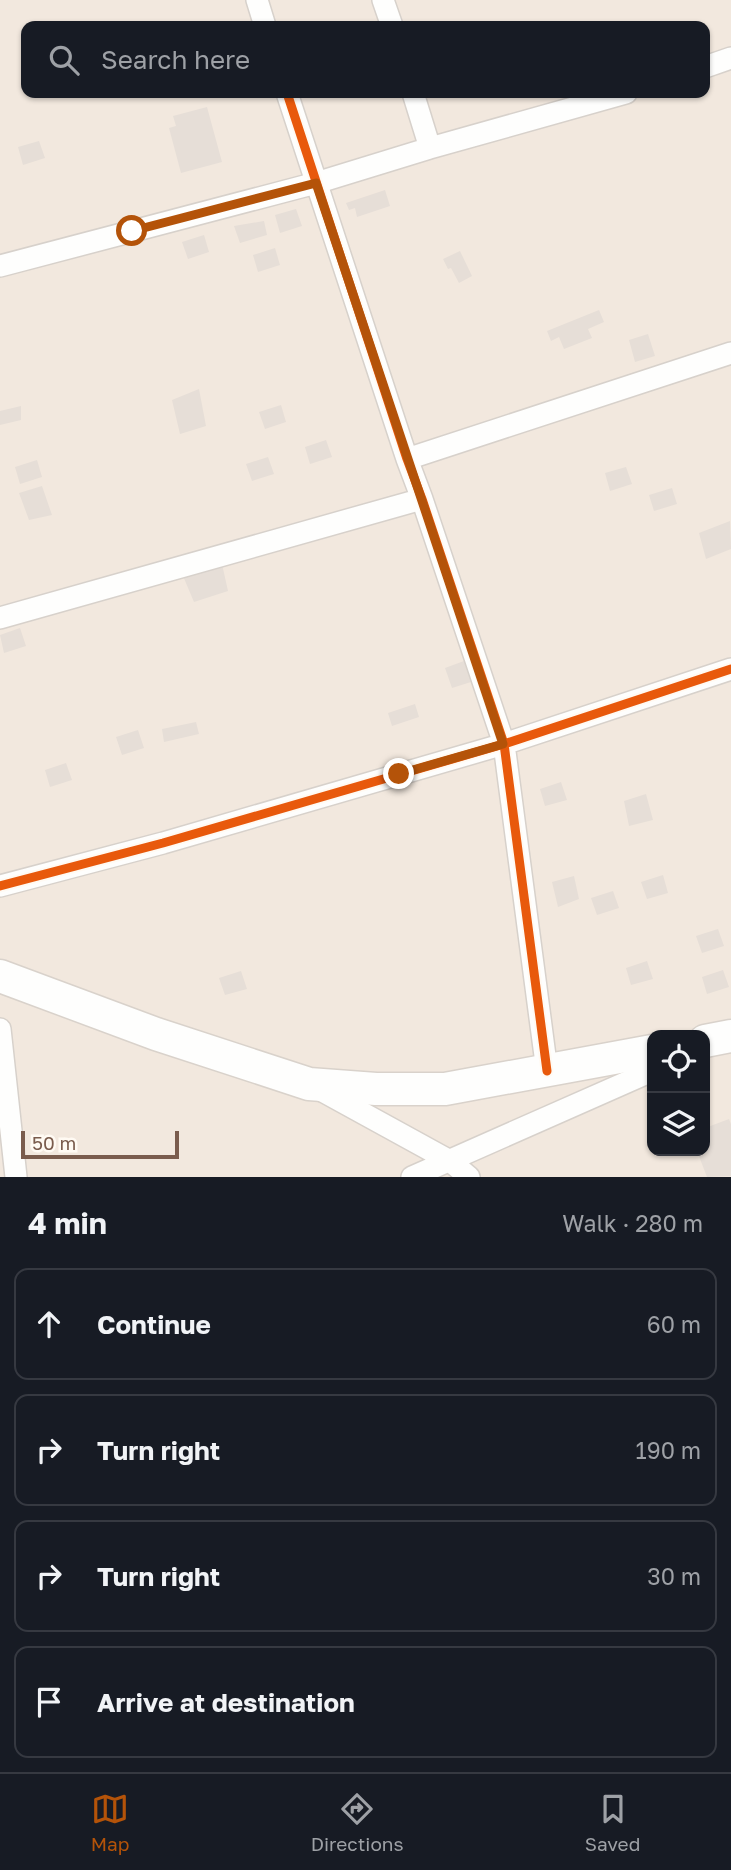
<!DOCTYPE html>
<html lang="en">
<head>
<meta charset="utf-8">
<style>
	body { margin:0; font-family:"Golos Text",sans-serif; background:#242831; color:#f1f3f6 }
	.controls { position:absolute; right:21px; bottom:21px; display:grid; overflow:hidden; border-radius:14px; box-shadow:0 2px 5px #0004 }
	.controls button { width:63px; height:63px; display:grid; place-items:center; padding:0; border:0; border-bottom:2px solid #363941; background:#171b24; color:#f1f3f6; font:35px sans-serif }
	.scale { position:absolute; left:21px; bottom:18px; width:158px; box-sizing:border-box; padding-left:7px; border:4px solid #7a5c4d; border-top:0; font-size:19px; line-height:24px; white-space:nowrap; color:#7a5c4d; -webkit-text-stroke:5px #fffaf3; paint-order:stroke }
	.stop { position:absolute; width:21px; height:21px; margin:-16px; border:5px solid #b45309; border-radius:50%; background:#fff }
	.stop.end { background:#b45309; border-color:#fff; box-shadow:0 2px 7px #0008 }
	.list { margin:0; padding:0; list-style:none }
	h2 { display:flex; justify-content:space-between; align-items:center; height:91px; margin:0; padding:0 28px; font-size:30px }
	h2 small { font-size:23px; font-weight:400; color:#9ea1a6 }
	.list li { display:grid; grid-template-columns:46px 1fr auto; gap:21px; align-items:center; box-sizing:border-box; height:112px; margin:0 14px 14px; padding:0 14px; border:2px solid #363941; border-radius:14px }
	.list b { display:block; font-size:26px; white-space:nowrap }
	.list em { font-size:23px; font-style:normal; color:#9ea1a6 }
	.icon { flex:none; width:38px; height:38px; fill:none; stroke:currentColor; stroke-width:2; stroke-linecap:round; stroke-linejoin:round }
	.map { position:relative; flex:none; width:731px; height:1177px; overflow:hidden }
	.search { position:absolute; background:#171b24; box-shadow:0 2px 5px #0004; left:21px; right:21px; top:21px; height:77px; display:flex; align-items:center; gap:18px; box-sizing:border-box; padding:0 24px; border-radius:14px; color:#9ea1a6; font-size:26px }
	.sheet { height:595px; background:#171b24 }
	nav { display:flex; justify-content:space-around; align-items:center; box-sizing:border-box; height:98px; border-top:2px solid #363941; background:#171b24; font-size:19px; color:#9ea1a6 }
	nav a { display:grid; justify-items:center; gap:4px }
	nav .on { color:#b45309 }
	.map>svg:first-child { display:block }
	.residential { fill:#f2e8de; fill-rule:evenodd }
	.building { fill:#e6ded7 }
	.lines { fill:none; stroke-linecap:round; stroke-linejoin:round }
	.minor-casing { stroke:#d7d1cb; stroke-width:24 }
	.secondary-casing { stroke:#d9d2cb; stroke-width:35 }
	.minor { stroke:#fefefd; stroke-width:21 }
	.secondary { stroke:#fefefd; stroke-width:32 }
	.cycleway-casing { stroke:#fffaf3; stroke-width:13 }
	.cycleway { stroke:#e8590c; stroke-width:9 }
	.route { stroke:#b45309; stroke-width:9 }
</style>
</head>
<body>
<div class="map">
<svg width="731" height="1177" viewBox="0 0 731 1177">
	<rect width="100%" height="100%" fill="#f9f5f0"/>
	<!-- residential -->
	<path class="residential" d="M0,0H731V1177H0ZM26,26H705V93H26ZM652,1035H705V1151H652Z"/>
	<!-- building -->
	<path class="building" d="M207,107L222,162L181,173L169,128L176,126L173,116Z
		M39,141L45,158L23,165L18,147Z
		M385,190L390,206L357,217L355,208L349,210L346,203Z
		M296,209L302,226L280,233L275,215Z
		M264,221L267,235L240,243L234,226Z
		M204,235L209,252L188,259L182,242Z
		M275,248L280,265L258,272L253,255Z
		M460,251L472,276L459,283L451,268L448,269L443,259Z
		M599,310L604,322L588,329L592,338L564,349L559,337L551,341L547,331Z
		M648,334L655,356L635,362L629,340Z
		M199,389L206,426L180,434L172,400Z
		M281,405L286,422L265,429L259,412Z
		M21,406V420L0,425V411Z
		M326,440L332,457L310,464L305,447Z
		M268,457L274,474L252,481L246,464Z
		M37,460L42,477L20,484L15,467Z
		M626,467L632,484L610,491L605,473Z
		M42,486L52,515L29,520L19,493Z
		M672,488L677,504L654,511L649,495Z
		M730,521L731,549L706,559L699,533Z
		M222,564L228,591L194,602L183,576Z
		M20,628L26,646L4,653L0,635Z
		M464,661L471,682L452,688L445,668Z
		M415,704L419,717L392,726L388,713Z
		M196,722L199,734L164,742L162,729Z
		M138,730L144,748L122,755L116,737Z
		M66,763L72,780L50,787L45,770Z
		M561,782L567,800L545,806L540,789Z
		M646,794L653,820L629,826L624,801Z
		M663,875L668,893L647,899L641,882Z
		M574,876L579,899L558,907L552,882Z
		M613,891L619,908L597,915L591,898Z
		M718,929L724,946L702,953L696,936Z
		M647,961L653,979L631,985L626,968Z
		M723,970L729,987L707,994L702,977Z
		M241,971L247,989L225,995L219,978Z
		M729,1119L731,1124V1176L707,1177L697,1151H705V1128Z"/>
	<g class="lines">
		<defs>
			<path id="minor" d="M257,0L265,26
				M383,0L392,26
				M705,67L731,58
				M287,93L407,459L422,499L504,744L547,1071
				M413,93L430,148
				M0,266L316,183L430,148L626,93
				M407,459L731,353
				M0,618L422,499
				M0,886L163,843L504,744L731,669
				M0,1029L16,1177
				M317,1088L450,1161L469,1177
				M412,1177L652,1071"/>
			<path id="secondary" d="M0,976L156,1034L309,1084L376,1089H445L652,1051
				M705,1041L731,1036"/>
		</defs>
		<!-- minor casing -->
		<use href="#minor" class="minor-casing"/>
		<!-- secondary casing -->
		<use href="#secondary" class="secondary-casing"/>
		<!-- minor -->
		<use href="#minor" class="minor"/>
		<!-- secondary -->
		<use href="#secondary" class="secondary"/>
		<defs>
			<path id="cycleway" d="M287,93L407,459L422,499L504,744L547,1071
				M0,886L163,843L504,744L731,669"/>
		</defs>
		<!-- cycleway casing -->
		<use href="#cycleway" class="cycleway-casing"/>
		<!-- cycleway -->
		<use href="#cycleway" class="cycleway"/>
	</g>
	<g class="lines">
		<!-- route -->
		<path class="route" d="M132,231L316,183L503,744L399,774"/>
	</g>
</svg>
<div class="controls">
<button><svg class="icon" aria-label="locate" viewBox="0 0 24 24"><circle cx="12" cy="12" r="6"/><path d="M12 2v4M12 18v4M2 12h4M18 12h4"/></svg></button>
<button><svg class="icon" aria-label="layers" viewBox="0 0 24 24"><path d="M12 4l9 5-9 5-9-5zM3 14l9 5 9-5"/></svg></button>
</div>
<div class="scale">50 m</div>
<div class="stop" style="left:132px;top:231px"></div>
<div class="stop end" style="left:399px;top:774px"></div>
<div class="search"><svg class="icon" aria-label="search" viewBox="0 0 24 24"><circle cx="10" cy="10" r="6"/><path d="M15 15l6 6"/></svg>Search here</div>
</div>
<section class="sheet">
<h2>4 min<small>Walk · 280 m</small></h2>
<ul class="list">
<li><svg class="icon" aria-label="ahead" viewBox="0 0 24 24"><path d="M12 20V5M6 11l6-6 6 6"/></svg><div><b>Continue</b></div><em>60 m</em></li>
<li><svg class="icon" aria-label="right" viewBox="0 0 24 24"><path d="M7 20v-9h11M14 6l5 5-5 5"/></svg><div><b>Turn right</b></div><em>190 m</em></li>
<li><svg class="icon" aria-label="right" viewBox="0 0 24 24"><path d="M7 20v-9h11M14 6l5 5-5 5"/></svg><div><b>Turn right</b></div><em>30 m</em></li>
<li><svg class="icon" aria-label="arrive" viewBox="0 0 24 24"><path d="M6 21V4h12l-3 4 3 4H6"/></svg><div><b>Arrive at destination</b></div></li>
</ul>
</section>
<nav>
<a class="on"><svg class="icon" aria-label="map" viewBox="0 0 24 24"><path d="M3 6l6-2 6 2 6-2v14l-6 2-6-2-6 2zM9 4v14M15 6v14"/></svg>Map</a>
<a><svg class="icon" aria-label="directions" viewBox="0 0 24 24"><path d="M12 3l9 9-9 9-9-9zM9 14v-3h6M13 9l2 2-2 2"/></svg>Directions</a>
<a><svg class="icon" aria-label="saved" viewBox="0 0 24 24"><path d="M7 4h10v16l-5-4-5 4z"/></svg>Saved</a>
</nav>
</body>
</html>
